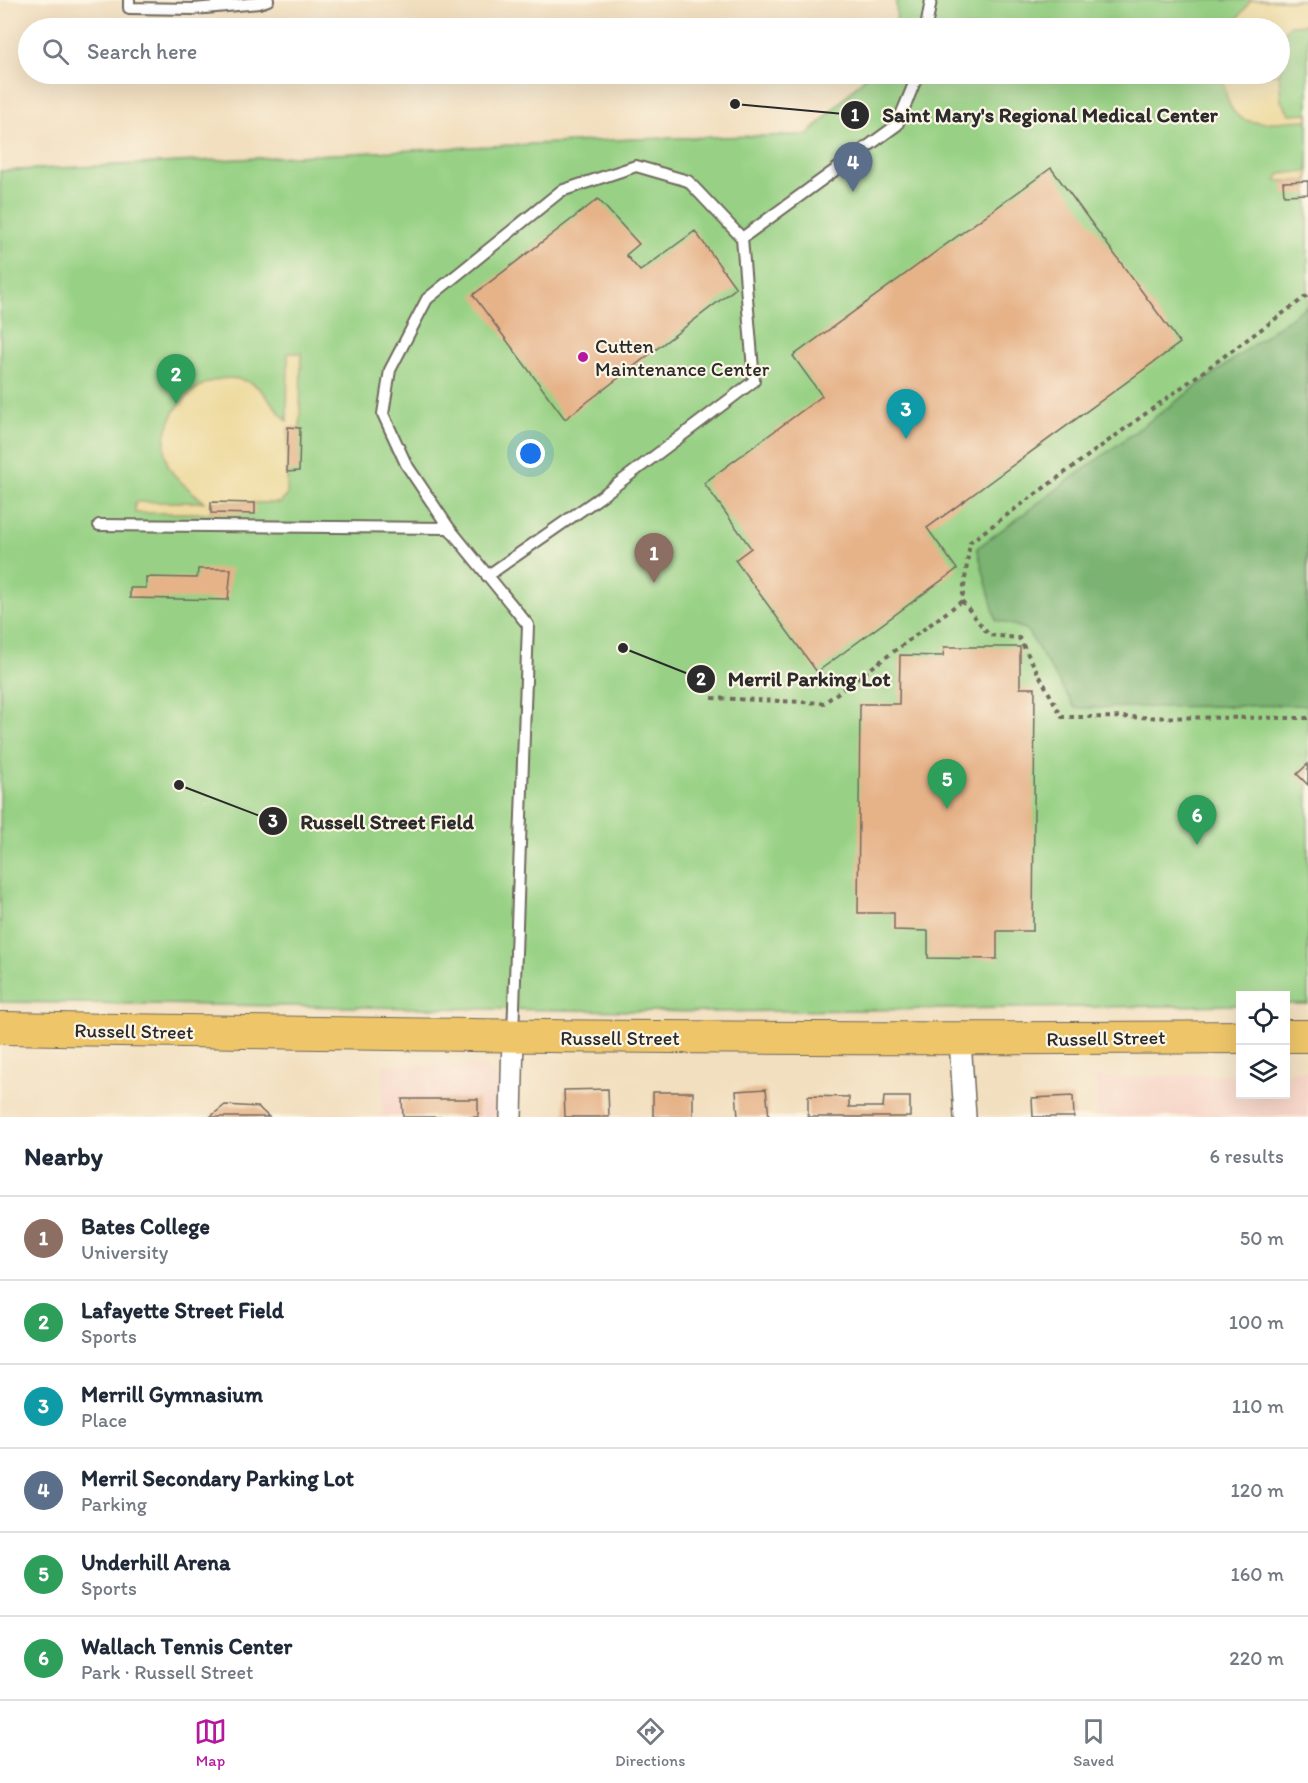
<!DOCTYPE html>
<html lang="en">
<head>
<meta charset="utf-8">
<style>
	body { margin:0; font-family:Itim,sans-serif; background:#f6f6f7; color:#1f2937 }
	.controls { position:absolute; right:18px; bottom:18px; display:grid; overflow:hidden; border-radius:0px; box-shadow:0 6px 24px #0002 }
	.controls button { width:54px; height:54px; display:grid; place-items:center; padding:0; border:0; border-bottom:2px solid #e0e1e3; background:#fff; color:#1f2937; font:30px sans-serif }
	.you { position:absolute; left:531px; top:454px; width:21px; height:21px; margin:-15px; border:4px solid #fff; border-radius:50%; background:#1a73e8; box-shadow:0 0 0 9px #1a73e833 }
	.badge { display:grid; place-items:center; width:39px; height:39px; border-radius:50%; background:#b5179e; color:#fff; font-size:20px; font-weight:700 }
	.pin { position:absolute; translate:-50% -50px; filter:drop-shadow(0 2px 3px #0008) }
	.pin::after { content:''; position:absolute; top:32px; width:21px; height:18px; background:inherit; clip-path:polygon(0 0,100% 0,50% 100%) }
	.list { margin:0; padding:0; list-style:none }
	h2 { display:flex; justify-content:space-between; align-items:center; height:78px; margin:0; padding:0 24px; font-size:26px }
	h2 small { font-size:20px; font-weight:400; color:#747a83 }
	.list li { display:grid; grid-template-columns:39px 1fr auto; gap:18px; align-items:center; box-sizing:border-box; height:84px; padding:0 24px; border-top:2px solid #e0e1e3 }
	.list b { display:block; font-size:22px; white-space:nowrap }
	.list p { margin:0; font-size:20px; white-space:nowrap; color:#747a83 }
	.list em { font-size:20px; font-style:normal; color:#747a83 }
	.icon { flex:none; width:33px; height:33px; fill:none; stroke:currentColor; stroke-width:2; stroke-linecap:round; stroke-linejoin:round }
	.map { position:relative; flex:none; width:1308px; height:1117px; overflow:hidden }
	.search { position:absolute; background:#fff; box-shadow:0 6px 24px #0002; left:18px; right:18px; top:18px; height:66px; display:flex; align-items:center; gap:15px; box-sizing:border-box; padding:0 21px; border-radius:33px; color:#747a83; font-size:22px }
	.sheet { height:582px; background:#fff }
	nav { display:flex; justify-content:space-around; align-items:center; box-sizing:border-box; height:84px; border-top:2px solid #e0e1e3; background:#fff; font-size:16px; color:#747a83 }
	nav a { display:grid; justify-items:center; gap:3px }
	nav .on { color:#b5179e }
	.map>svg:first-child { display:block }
	.built { fill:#f6d2c4 }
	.green { fill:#98d185; stroke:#627e58; stroke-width:1.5 }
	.forest { fill:#7ab372; stroke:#526f4e; stroke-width:1.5 }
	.sand { fill:#eeda9e; stroke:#8c8264; stroke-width:1.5 }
	.building { fill:#e6b389 }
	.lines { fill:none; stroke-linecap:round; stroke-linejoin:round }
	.lane-casing { stroke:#716a5f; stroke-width:14 }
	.street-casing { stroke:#716a5f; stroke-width:24 }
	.primary-casing { stroke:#716a5f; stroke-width:34 }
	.path { stroke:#716a5f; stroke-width:4; stroke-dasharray:4.5 4.5; stroke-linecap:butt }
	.lane { stroke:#fff; stroke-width:10 }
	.street { stroke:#fff; stroke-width:21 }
	.primary { stroke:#eec569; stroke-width:32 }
	.poi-dot { fill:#b5179e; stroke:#fcf5e5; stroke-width:2 }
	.labels { text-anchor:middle; stroke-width:4.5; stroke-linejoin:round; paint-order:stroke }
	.poi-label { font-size:20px; fill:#2b2b2b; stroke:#fcf5e5; text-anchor:start }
	.street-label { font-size:20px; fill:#2b2b2b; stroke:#fcf5e5 }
	.leader { fill:none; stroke:#2b2b2b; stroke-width:2 }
	.callout-dot { fill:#2b2b2b; stroke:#fcf5e5; stroke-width:2 }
	.mark-label { font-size:18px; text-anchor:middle; font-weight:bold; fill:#fff }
	.callout-label { font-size:21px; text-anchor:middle; font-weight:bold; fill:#2b2b2b; stroke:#fcf5e5; stroke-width:4.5; stroke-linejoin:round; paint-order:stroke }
</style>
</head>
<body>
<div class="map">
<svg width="1308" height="1117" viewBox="0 0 1308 1117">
	<rect width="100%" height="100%" fill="#fcf5e5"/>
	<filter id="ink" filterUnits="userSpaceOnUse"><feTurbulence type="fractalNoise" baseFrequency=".0167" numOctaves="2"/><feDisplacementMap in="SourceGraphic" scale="12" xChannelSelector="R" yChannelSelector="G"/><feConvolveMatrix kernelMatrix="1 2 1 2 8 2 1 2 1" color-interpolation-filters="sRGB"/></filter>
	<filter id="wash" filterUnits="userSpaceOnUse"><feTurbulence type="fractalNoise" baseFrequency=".008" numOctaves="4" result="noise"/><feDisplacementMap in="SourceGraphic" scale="24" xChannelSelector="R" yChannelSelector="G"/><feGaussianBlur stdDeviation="1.35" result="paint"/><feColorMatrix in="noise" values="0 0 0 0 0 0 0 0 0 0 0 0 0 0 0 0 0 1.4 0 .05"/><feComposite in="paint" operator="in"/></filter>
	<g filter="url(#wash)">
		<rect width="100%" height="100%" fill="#f2dfbf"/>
		<!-- built -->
		<path class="built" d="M383,1065L486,1066L499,1082L498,1117H382Z
			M1308,1071V1117H1097L1096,1078L1240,1074V1094H1286V1072Z"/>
		<!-- green -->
		<path class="green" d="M896,0H1308V1004H1286V996H1240V1005L711,1012L0,1002V171L633,139L808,135L868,74H1280V28H897Z"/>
		<!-- forest -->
		<path class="forest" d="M1306,306L1308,705L1075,708L1026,629L996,620L977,548Z"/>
		<!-- sand -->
		<path class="sand" d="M1251,0H1308V24L1290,25L1280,37V28H1231Z
			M1223,74H1279L1281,101L1290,114L1308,113V120C1259,121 1227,137 1223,74Z
			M1308,171V181H1276L1280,174Z
			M288,353H301L300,428H288L287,496L280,503L211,502V513H135V502H204C192,490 172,479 167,462C153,415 205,360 253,384C266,391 276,411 287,421Z"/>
		<g id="blocks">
			<!-- building -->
			<path class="building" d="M1051,168L1180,343L927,528L957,569L817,672L735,560L751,548L704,483L822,396L793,356Z
				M1308,181V194L1284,195L1283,182Z
				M598,199L639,244L626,255L640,271L695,231L736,288L565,419L473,295Z
				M288,427L300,428L299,471L287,472Z
				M211,502L255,503V514L211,513Z
				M198,569H231L228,600L130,598V588H146V577L197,578Z
				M944,647H1020V688H1035L1033,931H997V959L928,958V931L894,930V913H858L860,704H899L900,655L943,656Z
				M1308,764V785L1297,774Z
				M608,1089L609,1117H565L564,1090Z
				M766,1089L769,1117H738L736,1091Z
				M653,1092H693V1117H653Z
				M808,1096L849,1097V1107H883L884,1097H910V1117H808Z
				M1073,1096L1074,1117H1033L1032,1098Z
				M402,1099H478V1117H403Z
				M225,1105L258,1107L269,1117H210Z"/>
		</g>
	</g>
	<g filter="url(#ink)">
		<use href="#blocks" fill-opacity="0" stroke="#716a5f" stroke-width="1.5"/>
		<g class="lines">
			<defs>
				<path id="lane" d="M129,0V8L194,9L259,3L268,0
					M926,28L931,0
					M742,238L897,125L918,74
					M99,525L449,528
					M487,576L599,498L754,381L742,238L688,181L636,166L561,191L427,299L390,370L383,414L406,464L449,528L528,625L513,1034"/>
				<path id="street" d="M960,1040L965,1117
					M511,1117L513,1037"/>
				<path id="primary" d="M0,1028C414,1035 827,1041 1240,1037
					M1286,1036H1308"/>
			</defs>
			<!-- lane casing -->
			<use href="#lane" class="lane-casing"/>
			<!-- street casing -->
			<use href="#street" class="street-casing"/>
			<!-- primary casing -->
			<use href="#primary" class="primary-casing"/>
			<!-- path -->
			<path class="path" d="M962,601L989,635L1019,638L1062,717L1308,718
				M712,698L824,703L962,601L970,542L1308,295"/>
			<!-- lane -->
			<use href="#lane" class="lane"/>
			<!-- street -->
			<use href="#street" class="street"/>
			<!-- primary -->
			<use href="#primary" class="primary"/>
		</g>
	</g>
	<!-- markers -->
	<circle class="poi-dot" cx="583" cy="357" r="6"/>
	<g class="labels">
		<!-- poi labels -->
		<g class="poi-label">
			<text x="595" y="353">Cutten<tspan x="595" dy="23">Maintenance Center</tspan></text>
		</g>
		<!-- street labels -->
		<g class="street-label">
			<text transform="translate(134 1031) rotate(1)" y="7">Russell Street</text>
			<text x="620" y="1045">Russell Street</text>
			<text transform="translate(1106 1038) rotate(-1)" y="7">Russell Street</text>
		</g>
	</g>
	<!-- callouts -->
	<path class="leader" d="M735 104L855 115M623 648L701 679M179 785L273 821"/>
	<g class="callout-dot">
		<circle cx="735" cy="104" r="6"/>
		<circle cx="623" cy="648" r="6"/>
		<circle cx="179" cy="785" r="6"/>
		<circle cx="855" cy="115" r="15"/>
		<circle cx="701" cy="679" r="15"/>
		<circle cx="273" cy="821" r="15"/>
	</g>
	<g class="mark-label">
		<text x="855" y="121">1</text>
		<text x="701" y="685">2</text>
		<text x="273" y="827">3</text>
	</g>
	<g class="callout-label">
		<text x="1050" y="122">Saint Mary's Regional Medical Center</text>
		<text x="809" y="686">Merril Parking Lot</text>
		<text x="387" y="829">Russell Street Field</text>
	</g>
</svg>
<div class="controls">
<button><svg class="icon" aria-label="locate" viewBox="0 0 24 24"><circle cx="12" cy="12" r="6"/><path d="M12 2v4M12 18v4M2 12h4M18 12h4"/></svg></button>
<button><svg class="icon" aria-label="layers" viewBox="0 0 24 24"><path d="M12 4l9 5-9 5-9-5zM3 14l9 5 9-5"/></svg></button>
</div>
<div class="you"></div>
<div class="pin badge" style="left:654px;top:583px;background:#8d6e63">1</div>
<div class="pin badge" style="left:176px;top:404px;background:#2e9e5b">2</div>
<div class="pin badge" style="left:906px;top:439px;background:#0f9aa8">3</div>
<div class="pin badge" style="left:853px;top:192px;background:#5c6f8a">4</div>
<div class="pin badge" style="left:947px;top:809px;background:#2e9e5b">5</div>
<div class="pin badge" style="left:1197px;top:845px;background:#2e9e5b">6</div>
<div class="search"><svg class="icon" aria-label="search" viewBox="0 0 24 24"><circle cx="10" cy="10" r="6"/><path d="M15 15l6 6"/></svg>Search here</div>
</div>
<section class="sheet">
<h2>Nearby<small>6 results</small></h2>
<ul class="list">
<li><span class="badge" style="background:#8d6e63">1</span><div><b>Bates College</b><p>University</p></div><em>50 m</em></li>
<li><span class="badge" style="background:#2e9e5b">2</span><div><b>Lafayette Street Field</b><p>Sports</p></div><em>100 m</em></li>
<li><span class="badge" style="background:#0f9aa8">3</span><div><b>Merrill Gymnasium</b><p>Place</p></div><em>110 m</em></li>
<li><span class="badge" style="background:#5c6f8a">4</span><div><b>Merril Secondary Parking Lot</b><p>Parking</p></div><em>120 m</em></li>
<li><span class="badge" style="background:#2e9e5b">5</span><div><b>Underhill Arena</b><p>Sports</p></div><em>160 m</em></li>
<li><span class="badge" style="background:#2e9e5b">6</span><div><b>Wallach Tennis Center</b><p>Park · Russell Street</p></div><em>220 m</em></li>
</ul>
</section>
<nav>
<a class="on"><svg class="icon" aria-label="map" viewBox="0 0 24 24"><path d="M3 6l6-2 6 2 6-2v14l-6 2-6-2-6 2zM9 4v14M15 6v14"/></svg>Map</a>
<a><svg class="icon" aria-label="directions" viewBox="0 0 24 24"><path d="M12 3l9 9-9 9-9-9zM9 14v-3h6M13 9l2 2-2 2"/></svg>Directions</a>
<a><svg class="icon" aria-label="saved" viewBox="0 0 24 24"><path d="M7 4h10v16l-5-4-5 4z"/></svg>Saved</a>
</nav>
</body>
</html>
